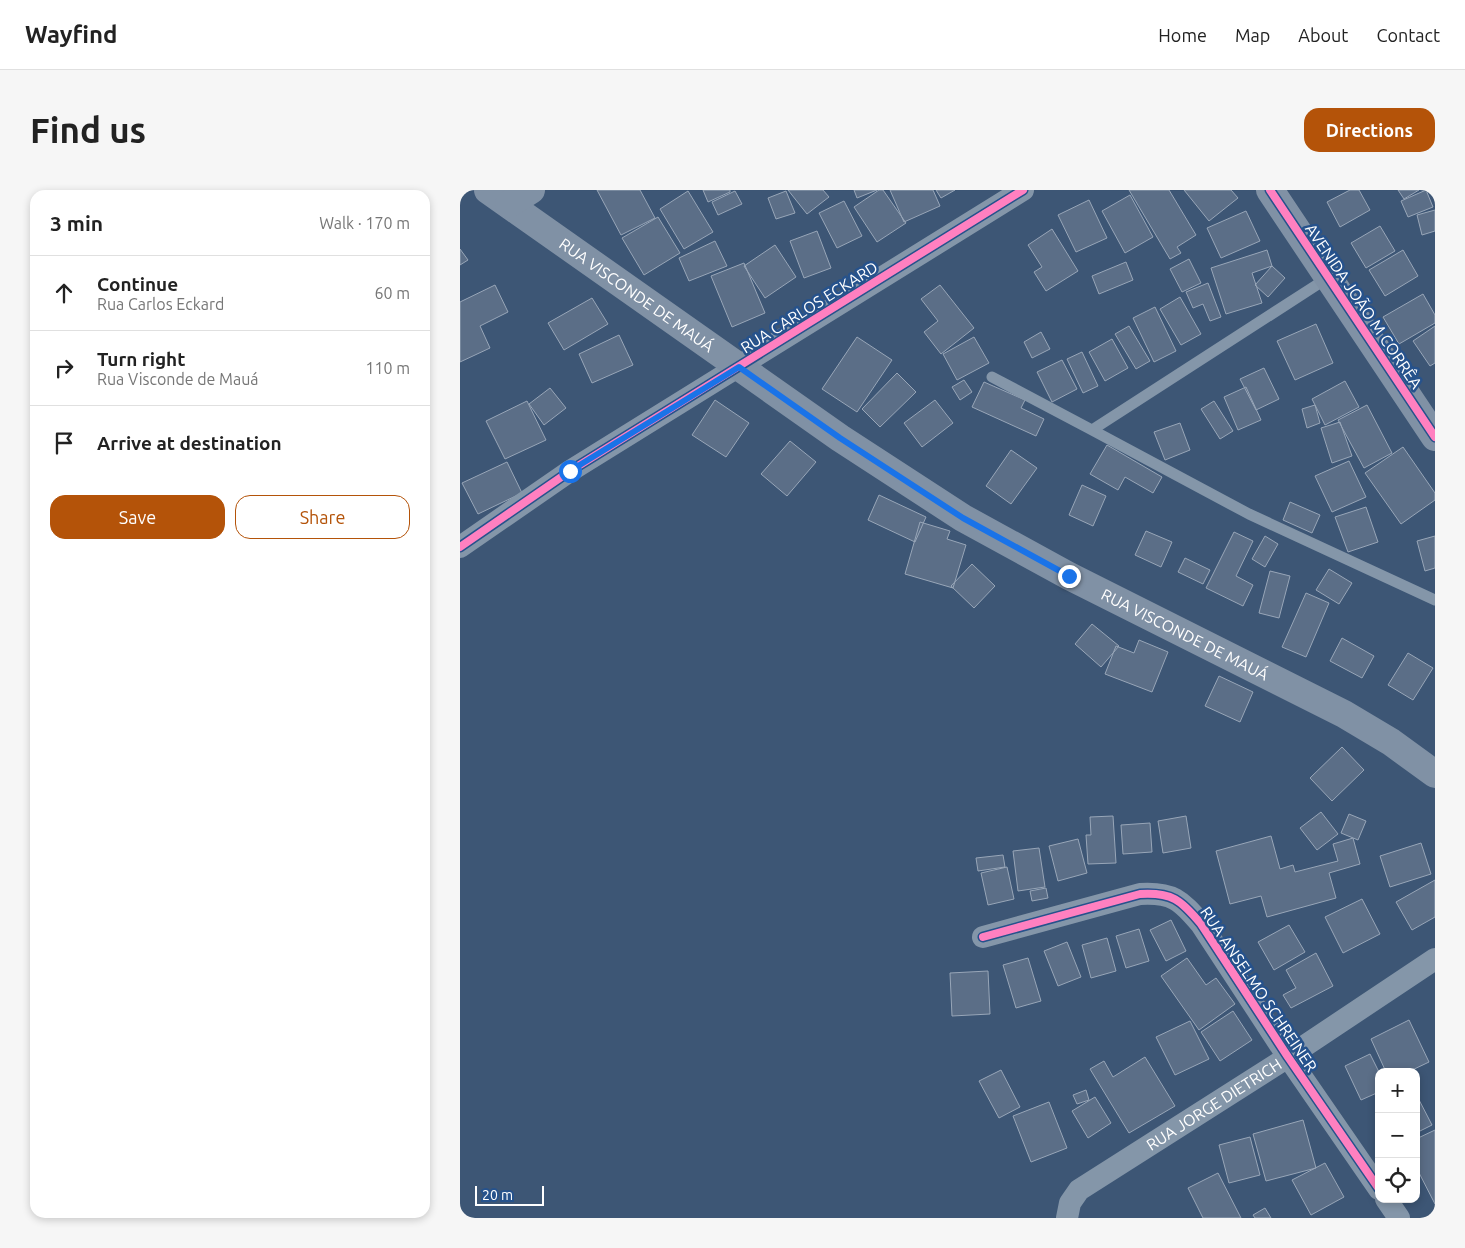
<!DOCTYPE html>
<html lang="en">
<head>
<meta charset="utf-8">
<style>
	body { margin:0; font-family:Ubuntu,sans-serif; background:#f6f6f6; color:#222 }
	.controls { position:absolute; right:15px; bottom:15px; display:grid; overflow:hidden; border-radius:10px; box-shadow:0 2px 8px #0003 }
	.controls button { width:45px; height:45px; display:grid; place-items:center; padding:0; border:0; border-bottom:1px solid #e0e0e0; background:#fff; color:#222; font:25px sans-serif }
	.scale { position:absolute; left:15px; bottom:12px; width:69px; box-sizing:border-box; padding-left:5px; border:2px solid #fff; border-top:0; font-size:14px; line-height:18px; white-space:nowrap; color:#fff; -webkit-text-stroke:4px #26528c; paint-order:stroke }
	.stop { position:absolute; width:15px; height:15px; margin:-11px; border:4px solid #1a73e8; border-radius:50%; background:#fff }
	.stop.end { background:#1a73e8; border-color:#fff; box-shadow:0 1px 5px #0008 }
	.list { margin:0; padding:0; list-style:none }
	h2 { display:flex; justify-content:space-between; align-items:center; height:65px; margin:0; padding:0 20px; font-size:21px }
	h2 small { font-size:16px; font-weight:400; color:#767676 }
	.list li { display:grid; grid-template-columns:32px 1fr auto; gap:15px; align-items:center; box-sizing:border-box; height:75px; padding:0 20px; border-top:1px solid #e0e0e0 }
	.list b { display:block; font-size:19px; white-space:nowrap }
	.list p { margin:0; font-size:16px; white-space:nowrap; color:#767676 }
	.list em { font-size:16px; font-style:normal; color:#767676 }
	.actions { display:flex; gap:10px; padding:15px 20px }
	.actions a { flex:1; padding:11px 0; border:1px solid #b45309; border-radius:15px; text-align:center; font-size:18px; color:#b45309 }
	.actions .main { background:#b45309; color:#fff }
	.icon { flex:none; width:28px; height:28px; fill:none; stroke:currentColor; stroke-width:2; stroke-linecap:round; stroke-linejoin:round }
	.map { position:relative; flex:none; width:975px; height:1028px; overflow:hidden; border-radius:15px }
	header { display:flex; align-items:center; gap:30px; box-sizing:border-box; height:70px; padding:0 25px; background:#fff; border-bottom:1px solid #e0e0e0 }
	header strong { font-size:24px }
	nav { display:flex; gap:28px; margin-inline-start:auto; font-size:18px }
	.intro { display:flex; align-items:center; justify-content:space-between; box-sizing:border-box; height:120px; padding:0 30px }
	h1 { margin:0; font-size:35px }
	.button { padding:12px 22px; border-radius:15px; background:#b45309; color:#fff; font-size:18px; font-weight:700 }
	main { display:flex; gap:30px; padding:0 30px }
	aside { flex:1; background:#fff; border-radius:15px; box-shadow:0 2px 8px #0003 }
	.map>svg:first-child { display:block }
	.building { fill:#5b6e87; stroke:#98a6b8 }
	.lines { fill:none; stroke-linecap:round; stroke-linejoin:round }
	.lane { stroke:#8496a9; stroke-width:11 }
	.street { stroke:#8496a9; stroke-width:22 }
	.secondary { stroke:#8091a5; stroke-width:28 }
	.cycleway-casing { stroke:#26528c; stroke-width:11 }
	.cycleway { stroke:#ff80c0; stroke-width:8 }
	.route { stroke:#1a73e8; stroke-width:6 }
	.labels { text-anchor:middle; stroke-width:5; stroke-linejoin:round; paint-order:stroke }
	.street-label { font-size:16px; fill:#fff; stroke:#26528c }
</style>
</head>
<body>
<header>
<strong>Wayfind</strong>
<nav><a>Home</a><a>Map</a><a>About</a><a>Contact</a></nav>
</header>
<div class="intro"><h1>Find us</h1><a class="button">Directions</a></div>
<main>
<aside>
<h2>3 min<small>Walk · 170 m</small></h2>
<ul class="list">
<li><svg class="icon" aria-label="ahead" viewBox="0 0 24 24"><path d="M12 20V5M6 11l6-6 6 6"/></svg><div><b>Continue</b><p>Rua Carlos Eckard</p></div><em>60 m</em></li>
<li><svg class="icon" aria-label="right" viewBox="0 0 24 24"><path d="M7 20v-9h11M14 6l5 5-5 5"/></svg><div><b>Turn right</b><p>Rua Visconde de Mauá</p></div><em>110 m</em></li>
<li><svg class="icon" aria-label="arrive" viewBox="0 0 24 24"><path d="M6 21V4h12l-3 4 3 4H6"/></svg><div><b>Arrive at destination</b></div></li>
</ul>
<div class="actions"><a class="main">Save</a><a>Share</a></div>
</aside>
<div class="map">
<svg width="975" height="1028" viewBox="0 0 975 1028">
	<rect width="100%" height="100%" fill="#3d5675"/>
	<!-- building -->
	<path class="building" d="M137,0H180L195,28L161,45Z
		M243,0H270V2L248,12Z
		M328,0H363L369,7L347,24Z
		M394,0H417L397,8Z
		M419,0H423L446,33L417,52L394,17Z
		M430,0H473L480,16L444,32Z
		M476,0H495L481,8Z
		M669,0H709L736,45L717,57L721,63L710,69Z
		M724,0H771L778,8L749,31Z
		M890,0H899L910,20L880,37L867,12Z
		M938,0H959L944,9Z
		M966,0L973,17L948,27L941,11Z
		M228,1L253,42L224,59L200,19Z
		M275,1L282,14L258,25L252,12Z
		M326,1L335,23L316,29L308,8Z
		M670,5L693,47L665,63L642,21Z
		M629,10L647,48L616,62L598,25Z
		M384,11L402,46L377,58L359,23Z
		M975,20V41L962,45L957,25Z
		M786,21L800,51L761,68L747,38Z
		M198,27L220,63L184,85L162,48Z
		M920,36L935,61L906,78L891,53Z
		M592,39L618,81L586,101L574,82L582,77L568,55Z
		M357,41L371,78L344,88L330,51Z
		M255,51L267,76L229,91L219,68Z
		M315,55L336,87L305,108L284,76Z
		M0,59L8,70L0,75Z
		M807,60L812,76L792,83L802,113L766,124L751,78Z
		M943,60L958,86L925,106L909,80Z
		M729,69L741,93L722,102L710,79Z
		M666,72L673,90L639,104L632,86Z
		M284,73L305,123L272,137L251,86Z
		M812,76L825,88L808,107L795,95Z
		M748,93L761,127L750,131L743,114L733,118L726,102Z
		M35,95L48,122L20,136L30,158L0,172V112Z
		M480,95L514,138L481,164L464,142L478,131L461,109Z
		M963,104L975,125V133L939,154L923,127Z
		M720,107L741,144L721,155L700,119Z
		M132,108L148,134L104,160L88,133Z
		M695,117L716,161L694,172L673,128Z
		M856,134L873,173L835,190L817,151Z
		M669,136L690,171L676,179L655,144Z
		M975,136V173L970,176L953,151Z
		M581,142L590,159L572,168L564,152Z
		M159,145L173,175L132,193L119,164Z
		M397,147L432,170L397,222L362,199Z
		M514,147L529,173L497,190L483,164Z
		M652,149L668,178L645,191L629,162Z
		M622,162L638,196L623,203L607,169Z
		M602,170L617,199L592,212L577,182Z
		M804,178L819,209L796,220L780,189Z
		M437,183L456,202L420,237L402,219Z
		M504,190L512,202L500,210L492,197Z
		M885,191L899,217L865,235L852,209Z
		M524,192L565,210L561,218L584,229L576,246L512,217Z
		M786,197L801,230L778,240L764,207Z
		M90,198L106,218L84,235L69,214Z
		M255,210L289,233L266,267L232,245Z
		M475,210L493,233L462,257L444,233Z
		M67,211L86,250L45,269L26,231Z
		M754,211L773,241L760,249L741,219Z
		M855,215L860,233L847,238L842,219Z
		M907,215L932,263L904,278L878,230Z
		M880,232L892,266L872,273L861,238Z
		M720,233L730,260L705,270L694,242Z
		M330,251L356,272L327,306L301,284Z
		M647,255L702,287L693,303L665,287L658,300L630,284Z
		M943,257L975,303V310L941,334L905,283Z
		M551,260L577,278L551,314L526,296Z
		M889,271L906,307L872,322L855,286Z
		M47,272L62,303L18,324L2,293Z
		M622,295L646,306L633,336L609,325Z
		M419,305L466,327L455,352L408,330Z
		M830,312L860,325L852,343L823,330Z
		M906,317L918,352L888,362L875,327Z
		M460,332L490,341L487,349L506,355L493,398L445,384Z
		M686,341L712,352L701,377L675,365Z
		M774,342L793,351L776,386L793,395L783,416L746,398Z
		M805,346L818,354L805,377L792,369Z
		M975,346V378L965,381L957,351Z
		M725,368L750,380L743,394L718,382Z
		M512,374L535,396L514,418L491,396Z
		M869,379L892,393L879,414L856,400Z
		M810,381L830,386L819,428L799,423Z
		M846,403L869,413L846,467L822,457Z
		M632,434L659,456L641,477L615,454Z
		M882,448L914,466L902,488L870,471Z
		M679,450L708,462L692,502L645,484L656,456L674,463Z
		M948,463L973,478L953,510L928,495Z
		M759,486L793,502L780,532L745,516Z
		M882,557L904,580L872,611L850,588Z
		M861,622L878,644L857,660L840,638Z
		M889,624L906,631L898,650L881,643Z
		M653,626L656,673L628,674L626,645H631L630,627Z
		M726,626L731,658L703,663L698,631Z
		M690,633L692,662L663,664L661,635Z
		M811,646L820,679L833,675L835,682L878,671L873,654L893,648L900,674L869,683L876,708L807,727L801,706L770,714L756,661Z
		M618,649L627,683L598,691L589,656Z
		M961,653L971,684L930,697L920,666Z
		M579,658L585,697L558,701L553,661Z
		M543,665L545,677L518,681L516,668Z
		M547,677L554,709L528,715L521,683Z
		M975,690V727L952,740L936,712Z
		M586,698L588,708L572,711L570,701Z
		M902,709L920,744L883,763L865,727Z
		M711,730L726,761L706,771L690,740Z
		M829,735L845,762L814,780L798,752Z
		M679,739L689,771L666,778L656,746Z
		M647,748L656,781L631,788L622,755Z
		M607,752L621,787L598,796L584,761Z
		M856,763L873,796L831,818L823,805L836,798L826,780Z
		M568,768L581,811L556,818L543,775Z
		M727,768L746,795L756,788L775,814L739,840L701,786Z
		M528,781L530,824L492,826L490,783Z
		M773,821L792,850L760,871L741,842Z
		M949,830L969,872L948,882H926L911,849Z
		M730,831L749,869L715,885L696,847Z
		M910,864L919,882V902L901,910L885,876Z
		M685,867L715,916L669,943L630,879L644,871L653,887Z
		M541,880L560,917L539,928L519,891Z
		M626,900L629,910L617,914L613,905Z
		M956,904L972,935L956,943Z
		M635,907L651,933L628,948L612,921Z
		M589,912L607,958L571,972L553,926Z
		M843,930L856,978L806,991L793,944Z
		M975,940V1014L956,977V949Z
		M790,947L800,985L769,993L759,955Z
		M865,973L884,1007L851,1025L832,990Z
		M758,983L781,1028H743L728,998Z
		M805,1018L811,1028H795L793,1025Z"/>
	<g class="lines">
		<!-- lane -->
		<path class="lane" d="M869,87L632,240L789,324L975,410
			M532,187L632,240"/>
		<!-- street -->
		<g class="street">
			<path d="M0,357L110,281L563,0"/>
			<path d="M523,747L680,704C712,702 721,710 741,734L828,867L919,999"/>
			<path d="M926,1009L939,1028"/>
			<path id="s1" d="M607,1028L610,1013L619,1000L828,867L975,769"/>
		</g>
		<!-- secondary -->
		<g class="secondary">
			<path id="s2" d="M28,0L380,248L503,328L609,386L884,524L931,552L975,584"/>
			<path d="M810,0L975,247"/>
			<path d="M49,14L71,0"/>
		</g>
		<defs>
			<path id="cycleway" d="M810,0L975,247
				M0,357L110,281L563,0
				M523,747L680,704C712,702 721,710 741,734L828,867L919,999"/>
		</defs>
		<!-- cycleway casing -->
		<use href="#cycleway" class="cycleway-casing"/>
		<!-- cycleway -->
		<use href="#cycleway" class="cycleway"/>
	</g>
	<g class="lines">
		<!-- route -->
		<path class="route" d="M110,281L279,177L380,248L503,328L609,386"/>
	</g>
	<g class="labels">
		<!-- street labels -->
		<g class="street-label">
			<text dy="6" stroke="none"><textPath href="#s2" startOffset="182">RUA VISCONDE DE MAUÁ</textPath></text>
			<text transform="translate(904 116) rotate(56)" y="6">AVENIDA JOÃO M CORRÊA</text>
			<text transform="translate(349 117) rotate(-32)" y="6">RUA CARLOS ECKARD</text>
			<text dy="6" stroke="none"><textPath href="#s2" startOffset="828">RUA VISCONDE DE MAUÁ</textPath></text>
			<text transform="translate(799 799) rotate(56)" y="6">RUA ANSELMO SCHREINER</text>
			<text dy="6" stroke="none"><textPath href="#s1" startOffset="191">RUA JORGE DIETRICH</textPath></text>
		</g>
	</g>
</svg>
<div class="controls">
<button>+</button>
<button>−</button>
<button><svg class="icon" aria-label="locate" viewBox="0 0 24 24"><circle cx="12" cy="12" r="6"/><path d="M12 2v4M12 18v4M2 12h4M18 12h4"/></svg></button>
</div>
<div class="scale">20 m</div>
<div class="stop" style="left:110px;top:281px"></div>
<div class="stop end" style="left:609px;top:386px"></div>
</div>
</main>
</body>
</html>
